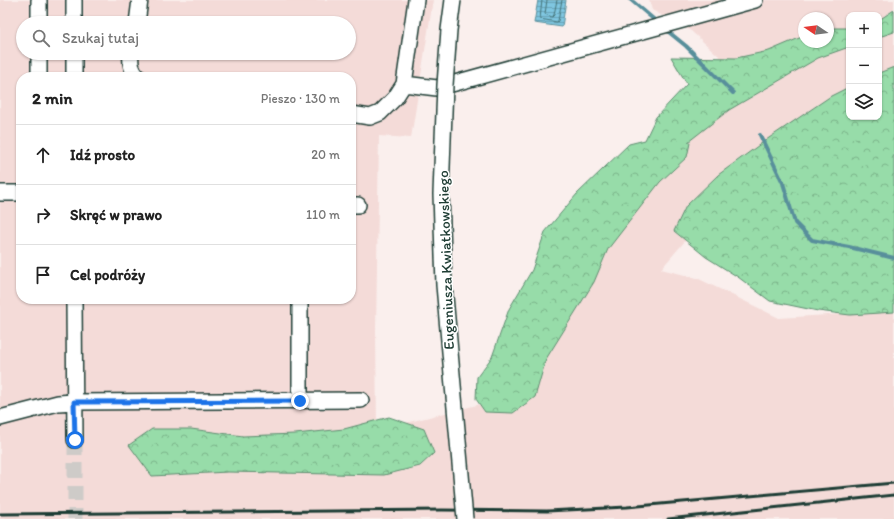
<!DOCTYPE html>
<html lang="pl">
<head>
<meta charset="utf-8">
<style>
	body { margin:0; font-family:Itim,sans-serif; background:#f2f2f2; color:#222 }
	.controls { position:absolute; right:12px; top:12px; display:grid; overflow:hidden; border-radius:8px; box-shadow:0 1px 3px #0004 }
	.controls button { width:36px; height:36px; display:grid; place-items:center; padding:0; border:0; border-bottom:1px solid #e0e0e0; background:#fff; color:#222; font:20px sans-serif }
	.compass { position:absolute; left:798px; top:12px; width:36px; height:36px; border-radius:50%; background:#fff; box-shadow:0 1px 3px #0004; rotate:283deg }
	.stop { position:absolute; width:12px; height:12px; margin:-9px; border:3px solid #1a73e8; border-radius:50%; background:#fff }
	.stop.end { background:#1a73e8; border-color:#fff; box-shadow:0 1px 4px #0008 }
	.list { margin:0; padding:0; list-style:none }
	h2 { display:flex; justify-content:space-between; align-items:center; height:52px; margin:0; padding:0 16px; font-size:17px }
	h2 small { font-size:13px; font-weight:400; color:#767676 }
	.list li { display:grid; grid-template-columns:26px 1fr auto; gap:12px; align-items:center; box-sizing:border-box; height:60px; padding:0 16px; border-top:1px solid #e0e0e0 }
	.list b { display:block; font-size:15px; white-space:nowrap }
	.list em { font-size:13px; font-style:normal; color:#767676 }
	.icon { flex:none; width:22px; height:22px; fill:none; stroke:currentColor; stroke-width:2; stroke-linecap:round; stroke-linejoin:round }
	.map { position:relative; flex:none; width:894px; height:519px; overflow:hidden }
	.search { position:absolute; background:#fff; box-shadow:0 1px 3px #0004; left:16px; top:16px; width:340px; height:44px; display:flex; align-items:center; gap:10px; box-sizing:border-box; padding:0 14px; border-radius:22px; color:#767676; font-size:15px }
	.panel { position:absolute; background:#fff; box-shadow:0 1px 3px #0004; left:16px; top:72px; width:340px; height:232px; border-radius:16px }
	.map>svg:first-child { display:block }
	.built { fill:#f4dbd8; fill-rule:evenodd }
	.forest { fill:url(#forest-crowns); stroke:#5b8c6e }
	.water { fill:url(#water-rules); stroke:#598f9b }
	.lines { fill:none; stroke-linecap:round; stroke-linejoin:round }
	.shore { stroke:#457479; stroke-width:1 }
	.stream { stroke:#598f9b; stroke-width:4 }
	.minor-tunnel { stroke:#cecbc8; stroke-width:15; stroke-dasharray:15 8; stroke-linecap:butt }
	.minor-casing { stroke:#1f3d34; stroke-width:18 }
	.minor { stroke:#fff; stroke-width:15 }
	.rail { stroke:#1f3d34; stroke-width:3 }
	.minor-bridge-casing { stroke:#1f3d34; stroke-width:18; stroke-linecap:butt }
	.minor-bridge { stroke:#fff; stroke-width:15 }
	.route { stroke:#1a73e8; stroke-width:5 }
	.labels { text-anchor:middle; stroke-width:3; stroke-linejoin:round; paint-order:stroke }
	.street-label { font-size:15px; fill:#1f3d34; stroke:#fff }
</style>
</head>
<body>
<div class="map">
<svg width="894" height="519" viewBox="0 0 894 519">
	<defs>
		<pattern id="forest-crowns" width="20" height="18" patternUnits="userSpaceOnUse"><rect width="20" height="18" fill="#97dca9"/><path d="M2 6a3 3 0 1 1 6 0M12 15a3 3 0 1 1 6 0" fill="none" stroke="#7bb48a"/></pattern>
		<pattern id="water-rules" width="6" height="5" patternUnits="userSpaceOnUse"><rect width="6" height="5" fill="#7fc6e0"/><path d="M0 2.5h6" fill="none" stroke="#67a2b6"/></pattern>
	</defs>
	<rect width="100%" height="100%" fill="#faefed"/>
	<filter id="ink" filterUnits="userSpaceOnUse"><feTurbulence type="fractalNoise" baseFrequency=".025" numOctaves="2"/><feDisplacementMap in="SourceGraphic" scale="8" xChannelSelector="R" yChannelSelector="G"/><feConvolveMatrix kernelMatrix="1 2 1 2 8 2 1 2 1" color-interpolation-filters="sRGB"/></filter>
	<g filter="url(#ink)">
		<!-- built -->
		<path class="built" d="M0,0H433L411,138L379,136L376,332L377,430L497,400L737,72L691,31L652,10L649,0H894V81L879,88V15H849V102L755,160L661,269L697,278L779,318L894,311V519H0ZM804,18H828V42H804ZM23,23H349V53H23ZM21,77H351V299H21Z"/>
		<!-- forest -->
		<path class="forest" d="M894,10V32L879,37V20Z
			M828,28H849V47L818,58L729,110L688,142L690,143L687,157L660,182L608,249L594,282L546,359L535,397L513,413L485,412L476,399L477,377L492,357L509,309L532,270L545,232L577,194L629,144L645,140L656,117L687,84L671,57L736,58L769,51L804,36V42H828Z
			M894,67V312L850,315L818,311L770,301L738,277L706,257L674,231L686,206L718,175L766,140L831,96L849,87V117H879V73Z
			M389,417L424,429L434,453L420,466L384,475L228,472L152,476L129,445L152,429H191L243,436L295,434L344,429Z"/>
		<!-- water -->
		<path class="water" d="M538,0H566L562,27L534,23Z"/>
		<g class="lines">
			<!-- shore -->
			<path class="shore" d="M542,0L540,19L557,22L558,21L562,0
				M547,0L545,14L552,17L554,15L557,0"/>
			<!-- stream -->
			<path class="stream" d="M631,0L658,23
				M665,29L686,46L733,93
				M760,135L783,183L795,223L812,240L849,247L894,258"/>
			<!-- minor-tunnel -->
			<path class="minor-tunnel" d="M75,440V519"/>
			<defs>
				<path id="minor" d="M39,0V23
					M74,0V23
					M137,23L140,0
					M39,53V77
					M74,53V77
					M131,53C130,63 131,70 138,77
					M404,84L437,88L755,0
					M351,114L370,117L380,113L395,98L404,84L416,0
					M0,193H21
					M351,205H358
					M74,299L75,440
					M300,299V401
					M0,418L58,403L74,402L361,400"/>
			</defs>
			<!-- minor casing -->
			<use href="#minor" class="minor-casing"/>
			<!-- minor -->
			<use href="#minor" class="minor"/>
			<!-- rail -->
			<path class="rail" d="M0,514L442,510L547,511L627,507L894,483
				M668,519L894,495"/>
			<defs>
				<path id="minor-bridge" d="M453,0L449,30L445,85L441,194L444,285L465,519"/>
			</defs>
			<!-- minor-bridge casing -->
			<use href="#minor-bridge" class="minor-bridge-casing"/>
			<!-- minor-bridge -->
			<use href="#minor-bridge" class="minor-bridge"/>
		</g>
	</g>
	<g class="lines" filter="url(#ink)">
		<!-- route -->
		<path class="route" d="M75,440L74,402L300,401"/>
	</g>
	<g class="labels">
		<!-- street labels -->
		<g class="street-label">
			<text transform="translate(446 260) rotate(-92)" y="5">Eugeniusza Kwiatkowskiego</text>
		</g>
	</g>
</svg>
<div class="controls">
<button>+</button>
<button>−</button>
<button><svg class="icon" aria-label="layers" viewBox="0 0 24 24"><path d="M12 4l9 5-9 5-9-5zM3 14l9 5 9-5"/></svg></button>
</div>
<svg class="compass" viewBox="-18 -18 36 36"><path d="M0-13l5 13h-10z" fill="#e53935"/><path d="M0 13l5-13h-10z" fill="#767676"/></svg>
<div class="stop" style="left:75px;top:440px"></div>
<div class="stop end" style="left:300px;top:401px"></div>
<div class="search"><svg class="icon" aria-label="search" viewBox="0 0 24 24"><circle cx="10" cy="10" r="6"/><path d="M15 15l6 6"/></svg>Szukaj tutaj</div>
<section class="panel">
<h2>2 min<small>Pieszo · 130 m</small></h2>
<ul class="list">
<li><svg class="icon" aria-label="ahead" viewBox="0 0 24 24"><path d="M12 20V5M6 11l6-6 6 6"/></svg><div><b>Idź prosto</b></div><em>20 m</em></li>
<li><svg class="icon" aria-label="right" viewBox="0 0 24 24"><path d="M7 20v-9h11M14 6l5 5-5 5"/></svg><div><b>Skręć w prawo</b></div><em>110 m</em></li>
<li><svg class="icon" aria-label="arrive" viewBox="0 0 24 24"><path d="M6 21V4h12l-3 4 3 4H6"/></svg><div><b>Cel podróży</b></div></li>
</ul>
</section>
</div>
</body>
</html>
